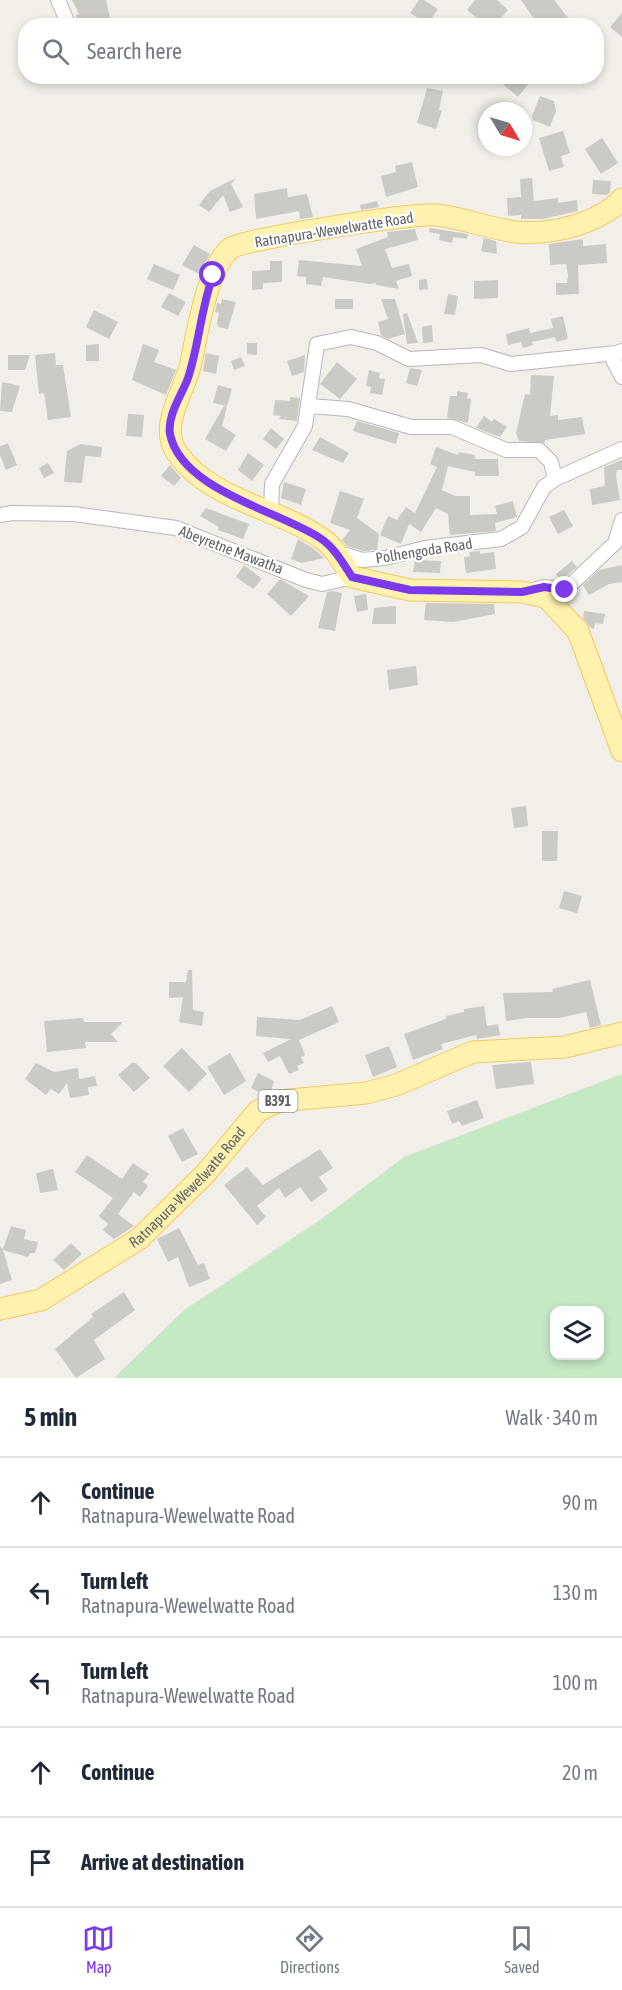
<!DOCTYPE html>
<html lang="en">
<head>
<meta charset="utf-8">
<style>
	body { margin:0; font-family:"Asap Condensed",sans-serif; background:#f6f6f7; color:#1f2937 }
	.controls { position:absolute; right:18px; bottom:18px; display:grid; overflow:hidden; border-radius:12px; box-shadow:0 3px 9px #0003 }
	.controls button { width:54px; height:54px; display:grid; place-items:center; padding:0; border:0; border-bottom:2px solid #e0e1e3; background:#fff; color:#1f2937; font:30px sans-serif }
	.compass { position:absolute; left:478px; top:102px; width:54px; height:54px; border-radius:50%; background:#fff; box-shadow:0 3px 9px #0003; rotate:128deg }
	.stop { position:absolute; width:18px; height:18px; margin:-14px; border:4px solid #7c3aed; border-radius:50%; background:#fff }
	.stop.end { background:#7c3aed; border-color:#fff; box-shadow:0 2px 6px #0008 }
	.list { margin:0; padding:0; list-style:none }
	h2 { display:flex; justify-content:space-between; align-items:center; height:78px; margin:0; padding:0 24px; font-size:26px }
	h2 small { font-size:20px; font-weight:400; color:#747a83 }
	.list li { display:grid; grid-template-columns:39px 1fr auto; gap:18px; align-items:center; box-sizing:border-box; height:90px; padding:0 24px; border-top:2px solid #e0e1e3 }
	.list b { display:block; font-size:22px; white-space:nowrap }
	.list p { margin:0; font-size:20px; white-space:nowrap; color:#747a83 }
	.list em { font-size:20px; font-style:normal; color:#747a83 }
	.icon { flex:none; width:33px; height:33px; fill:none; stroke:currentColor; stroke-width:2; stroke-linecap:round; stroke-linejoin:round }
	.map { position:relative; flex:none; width:622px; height:1378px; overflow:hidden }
	.search { position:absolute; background:#fff; box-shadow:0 3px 9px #0003; left:18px; right:18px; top:18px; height:66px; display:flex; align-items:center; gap:15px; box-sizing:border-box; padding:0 21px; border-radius:24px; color:#747a83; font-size:22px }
	.sheet { height:528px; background:#fff }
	nav { display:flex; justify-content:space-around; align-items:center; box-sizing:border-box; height:84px; border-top:2px solid #e0e1e3; background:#fff; font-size:16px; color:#747a83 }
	nav a { display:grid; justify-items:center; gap:3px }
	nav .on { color:#7c3aed }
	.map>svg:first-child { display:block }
	.green { fill:#c5e8c5; fill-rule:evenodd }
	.building { fill:#cccac5 }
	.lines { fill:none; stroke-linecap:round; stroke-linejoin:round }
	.street-casing { stroke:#b5b8bc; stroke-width:16 }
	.primary-casing { stroke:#f2c960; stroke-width:23 }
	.street { stroke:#fff; stroke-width:14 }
	.primary { stroke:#fff2af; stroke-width:21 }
	.route { stroke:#7c3aed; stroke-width:8 }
	.labels { text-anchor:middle; stroke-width:4.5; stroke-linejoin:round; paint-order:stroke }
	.shield { fill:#fff; stroke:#8f9295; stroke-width:1.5 }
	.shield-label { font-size:14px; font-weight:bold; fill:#5f6368 }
	.street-label { font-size:15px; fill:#5f6368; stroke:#fff }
</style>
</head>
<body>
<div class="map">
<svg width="622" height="1378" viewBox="0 0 622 1378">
	<rect width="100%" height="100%" fill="#f1efe8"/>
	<!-- green -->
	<path class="green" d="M622,1074V1378H114L183,1311L323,1218L404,1157ZM554,1310H600V1356H554Z"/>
	<!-- building -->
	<path class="building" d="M72,0H106L110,18L102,20L103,22L78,26L76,15L79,14Z
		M419,0H424L438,9L428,24L410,13Z
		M475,0H497L508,10L495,25H485L467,10Z
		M521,0H554L569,19L561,26H539Z
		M622,13V37L610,27Z
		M493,76H520L529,83L518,97Z
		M427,88L443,91L439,110L442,111L436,129L417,123Z
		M540,96L554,101L556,111L550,127L533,120L532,116Z
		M563,131L570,153L561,156L564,167L549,171L539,138Z
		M602,138L618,163L601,174L585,149Z
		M412,162L418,187L386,197L381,176L396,172L395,166Z
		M236,178L231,184L243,207L230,212L223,195L209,212L199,205L210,191Z
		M532,178L534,201L558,198V203L577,200L578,211L543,219H521V215L508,216L507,198L521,197L520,179Z
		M593,180L611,181L610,192L607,195L592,194Z
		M287,188L288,197L307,194L313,217L300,219L299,211L256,219L254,194Z
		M377,201L379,207L361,210L360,205Z
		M430,228L468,234L467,239L453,237L452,243L439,240L440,234L429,232Z
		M415,229L418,240L385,249L392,268L409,264L412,276L396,281L399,289L376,285L375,283L370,284L323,277L321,286L306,284V277L297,276L299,260L362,266L356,249L388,237L387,232Z
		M484,238L496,241L497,254L481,251Z
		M583,239V246L606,244L607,263L578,265L579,294L556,295V283H567L568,275L566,264L550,265L549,244Z
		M194,245L210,254L199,274L182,265Z
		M270,261H282V282L263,283V289L252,290V271L270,270Z
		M154,264L180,275L173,290L147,279Z
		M427,279L428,289L419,290V280Z
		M498,280V298L474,299V281Z
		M169,293L186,302L178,316L161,307Z
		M448,294L458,296L455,315L444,314Z
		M222,299L236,302L228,329L218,327L217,322L219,313L215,312L217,303L221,304Z
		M335,299H353V309H335Z
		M381,299H395L405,334L388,339L381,335L378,322L388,319Z
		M94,310L118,322L109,339L86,327Z
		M407,313L418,343L407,344L403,314Z
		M563,316L568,339L556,342L555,337L532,342L533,345L523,348L521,342L508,345L506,334L529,328L530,333L553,328L551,319Z
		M432,325L433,342L423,343L422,327Z
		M247,343H257V355L247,354Z
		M99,344V361H86V345Z
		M143,344L159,350L154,362L176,370L166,395L132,380Z
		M55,353L56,365H63L71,417L48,420L44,393L39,394L35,355Z
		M206,353L219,356L216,374L203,371Z
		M8,355H30L25,370H8Z
		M305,355L304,372L292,376L287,361Z
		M241,357L245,366L234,370L231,361Z
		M337,362L357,379L340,399L320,384Z
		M410,368L422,370L417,386L406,383Z
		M369,370L380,373L379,378L385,379L382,395L370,393L371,387L366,386Z
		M531,375L554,376L550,416L558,415V420L582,417L585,434L545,440V443L519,441L516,433L525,394L530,395Z
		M2,382L20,386L12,412L0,411Z
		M218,385L232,389L227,406L213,403Z
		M457,391L468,393L467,398L471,399L468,423L447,418L450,396H457Z
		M290,397L300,398L297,421L279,419L281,416L273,415L275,400L290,401Z
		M224,406L227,407L222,426L236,435L226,451L205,439Z
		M128,414L144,415L142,437L126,436Z
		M484,416L492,422L494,419L507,427L500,437L476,428Z
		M357,421L399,433L396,444L353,431Z
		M271,428L284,439L276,449L263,439Z
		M320,437L349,453L343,463L312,450Z
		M8,443L17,465L6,470L0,455V446Z
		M80,444L102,447L101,457L85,456L82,483L64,482L67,451Z
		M436,447L458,455L459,452L475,455V459H498L499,476H475V472L448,466L442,490L455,496H470V515L497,514L495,506L513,501L517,517L495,523L496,531L450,535L448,514L436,508L421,532L409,524L401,544L380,535L388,516L397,520L406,507L415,513L437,467L430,464Z
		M248,453L264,465L252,481L238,470Z
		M622,460V470H617L616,475L620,500L592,505L590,489L605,486L604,467Z
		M48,463L54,473L44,478L39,468Z
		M170,465L181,478L174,486L161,476Z
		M284,482L306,489L301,505L281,498Z
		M340,491L364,499L357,518L379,534L377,550L363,551L347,546L342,540L350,530L330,523Z
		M206,508L249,524L243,539L218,530L219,527L200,516Z
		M564,510L573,526L558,534L549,517Z
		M298,539L314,549L324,558L302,563L291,559Z
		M480,551V554L494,552L496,569L466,573L464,557L470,556L469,552Z
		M415,560L441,561L440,573L413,572Z
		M572,561L577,567L561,580L556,574Z
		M244,565L262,579L253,589L236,577Z
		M622,565V582L609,584L589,595L583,585L599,570Z
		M280,579L309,596L291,616L267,594Z
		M333,591L342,593L335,631L318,628L327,592Z
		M366,594L368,610L357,612L354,596Z
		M426,603L494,604L495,614L454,622L424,620Z
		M396,606V624H372L374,608Z
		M584,611L605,614L603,624L595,623L594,629L591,628L583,618Z
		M416,666L418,685L389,690L387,670Z
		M526,806L528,826L514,828L511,808Z
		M542,831H558L557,861H542Z
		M564,891L582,896L577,913L559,908Z
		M188,970H192L193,1010L204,1012L202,1026L179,1022L183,997L169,998V982H186Z
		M590,980L601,1025L590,1028L586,1012L559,1018H527L506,1021L503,993L553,992L552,989Z
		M332,1006L339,1022L299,1040L305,1055L301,1057L304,1063L297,1066L299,1070L289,1074L280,1056L268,1062L263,1053L291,1039L256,1036L257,1017L300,1020Z
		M484,1006L487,1026L498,1024L500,1035L477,1039L476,1035L441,1044L443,1049L413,1060L404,1034L446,1019V1016L464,1012V1009Z
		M83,1018L84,1022H123L111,1034L118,1042H85L86,1048L47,1052L44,1021Z
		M389,1046L397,1067L373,1077L365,1055Z
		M182,1048L207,1074L189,1092L163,1066Z
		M230,1053L246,1081L224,1095L207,1067Z
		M531,1062L534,1084L496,1089L492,1065Z
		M36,1063L54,1072L78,1068L79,1079L95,1076L97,1086L88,1087L89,1095L70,1098L67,1083L59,1094L51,1089L46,1095L25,1079Z
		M132,1063H136L150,1078L134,1092L118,1075Z
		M258,1073L274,1081L271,1091L263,1094L251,1088Z
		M477,1100L484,1118L462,1126L459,1121L452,1124L447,1111Z
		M183,1128L198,1154L182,1162L168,1136Z
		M320,1149L333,1168L319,1177L328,1190L311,1202L300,1187L285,1198L279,1188L257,1206L266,1217L257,1225L224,1185L247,1167L263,1185Z
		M87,1155L122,1179L133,1163L149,1174L143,1182L148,1186L140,1197L134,1192L118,1214L134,1226L114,1239L103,1230L108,1224L99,1216L113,1198L75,1172Z
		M53,1169L58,1190L40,1193L36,1173Z
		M11,1226L26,1230L24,1239L38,1242L35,1253H30L28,1257L3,1250L12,1280L0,1284V1247L3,1249Z
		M179,1228L198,1265L204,1263L210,1279L189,1287L178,1257L168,1262L157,1239Z
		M71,1243L82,1254L64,1270L53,1260Z
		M124,1292L135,1310L94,1340L105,1359L76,1378L55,1349L93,1317L91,1314Z"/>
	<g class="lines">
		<defs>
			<path id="street" d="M58,0L69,26
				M622,351L616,353L614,362L622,377
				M310,406L348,409L411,427H452L506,450H539L551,462L555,479
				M271,514L272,484L305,426L317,344L351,337L377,343L409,359L481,355L511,364L616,353
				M0,515L12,513L74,514L176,528L306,580L322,584L352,577
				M336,552L362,560L385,558L425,548L501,539L522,527L544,487L555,479L622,449
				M534,590L544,587L565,590L615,543L622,520"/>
			<g id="primary">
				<path d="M622,199C598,224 552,235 517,232C490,229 464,218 437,215C418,212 244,239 231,248C207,267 197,334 191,363C185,391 158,425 177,453C211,501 276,507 321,538C335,547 343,563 352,577L410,590L522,592L546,597L578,631L622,751"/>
				<path id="s1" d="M0,1309L41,1300L139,1239L206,1173L258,1111L279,1101L366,1093L396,1085L473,1052L565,1047L622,1033"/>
			</g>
		</defs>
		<!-- street casing -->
		<use href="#street" class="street-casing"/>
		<!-- primary casing -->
		<use href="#primary" class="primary-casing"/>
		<!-- street -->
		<use href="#street" class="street"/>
		<!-- primary -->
		<use href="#primary" class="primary"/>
	</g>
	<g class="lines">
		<!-- route -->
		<path class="route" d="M213,275C201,309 199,344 188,378C182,395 167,415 170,434C181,490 279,511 320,538C334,547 343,563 352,577L410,590L522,592L544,587L565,590"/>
	</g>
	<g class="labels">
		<!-- shield labels -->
		<rect class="shield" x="258.5" y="1090" width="39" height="22" rx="4.5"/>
		<g class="shield-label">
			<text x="278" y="1106">B391</text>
		</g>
		<!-- street labels -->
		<g class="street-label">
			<text transform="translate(334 230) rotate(-9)" y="5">Ratnapura-Wewelwatte Road</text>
			<text transform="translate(231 550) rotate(21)" y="5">Abeyretne Mawatha</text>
			<text transform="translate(424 551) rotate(-9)" y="5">Polhengoda Road</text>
			<text dy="5" stroke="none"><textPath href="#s1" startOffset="228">Ratnapura-Wewelwatte Road</textPath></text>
		</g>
	</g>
</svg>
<div class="controls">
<button><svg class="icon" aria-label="layers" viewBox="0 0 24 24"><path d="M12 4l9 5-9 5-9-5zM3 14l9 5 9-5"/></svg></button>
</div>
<svg class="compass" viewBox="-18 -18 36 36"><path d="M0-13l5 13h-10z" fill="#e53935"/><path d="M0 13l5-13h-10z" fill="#747a83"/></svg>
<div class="stop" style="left:213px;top:275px"></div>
<div class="stop end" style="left:565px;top:590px"></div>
<div class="search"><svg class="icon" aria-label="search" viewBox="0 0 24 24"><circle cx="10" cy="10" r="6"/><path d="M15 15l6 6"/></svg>Search here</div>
</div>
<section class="sheet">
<h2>5 min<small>Walk · 340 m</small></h2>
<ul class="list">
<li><svg class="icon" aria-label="ahead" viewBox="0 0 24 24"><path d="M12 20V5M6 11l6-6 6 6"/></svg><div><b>Continue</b><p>Ratnapura-Wewelwatte Road</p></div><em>90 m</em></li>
<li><svg class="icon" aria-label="left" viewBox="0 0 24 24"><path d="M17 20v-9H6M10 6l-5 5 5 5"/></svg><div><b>Turn left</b><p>Ratnapura-Wewelwatte Road</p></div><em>130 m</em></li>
<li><svg class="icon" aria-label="left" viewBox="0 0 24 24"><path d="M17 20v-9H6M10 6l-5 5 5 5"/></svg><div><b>Turn left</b><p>Ratnapura-Wewelwatte Road</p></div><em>100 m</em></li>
<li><svg class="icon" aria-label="ahead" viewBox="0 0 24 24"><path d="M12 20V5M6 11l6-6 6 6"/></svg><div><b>Continue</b></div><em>20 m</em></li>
<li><svg class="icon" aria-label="arrive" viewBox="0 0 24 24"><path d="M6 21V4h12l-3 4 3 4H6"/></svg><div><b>Arrive at destination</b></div></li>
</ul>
</section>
<nav>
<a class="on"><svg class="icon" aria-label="map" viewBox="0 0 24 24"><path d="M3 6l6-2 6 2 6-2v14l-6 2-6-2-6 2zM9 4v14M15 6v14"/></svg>Map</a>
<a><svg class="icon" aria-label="directions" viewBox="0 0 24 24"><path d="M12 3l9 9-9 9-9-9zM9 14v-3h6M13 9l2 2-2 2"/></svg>Directions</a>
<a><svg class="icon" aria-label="saved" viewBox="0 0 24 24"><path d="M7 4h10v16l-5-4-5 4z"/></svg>Saved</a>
</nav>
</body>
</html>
